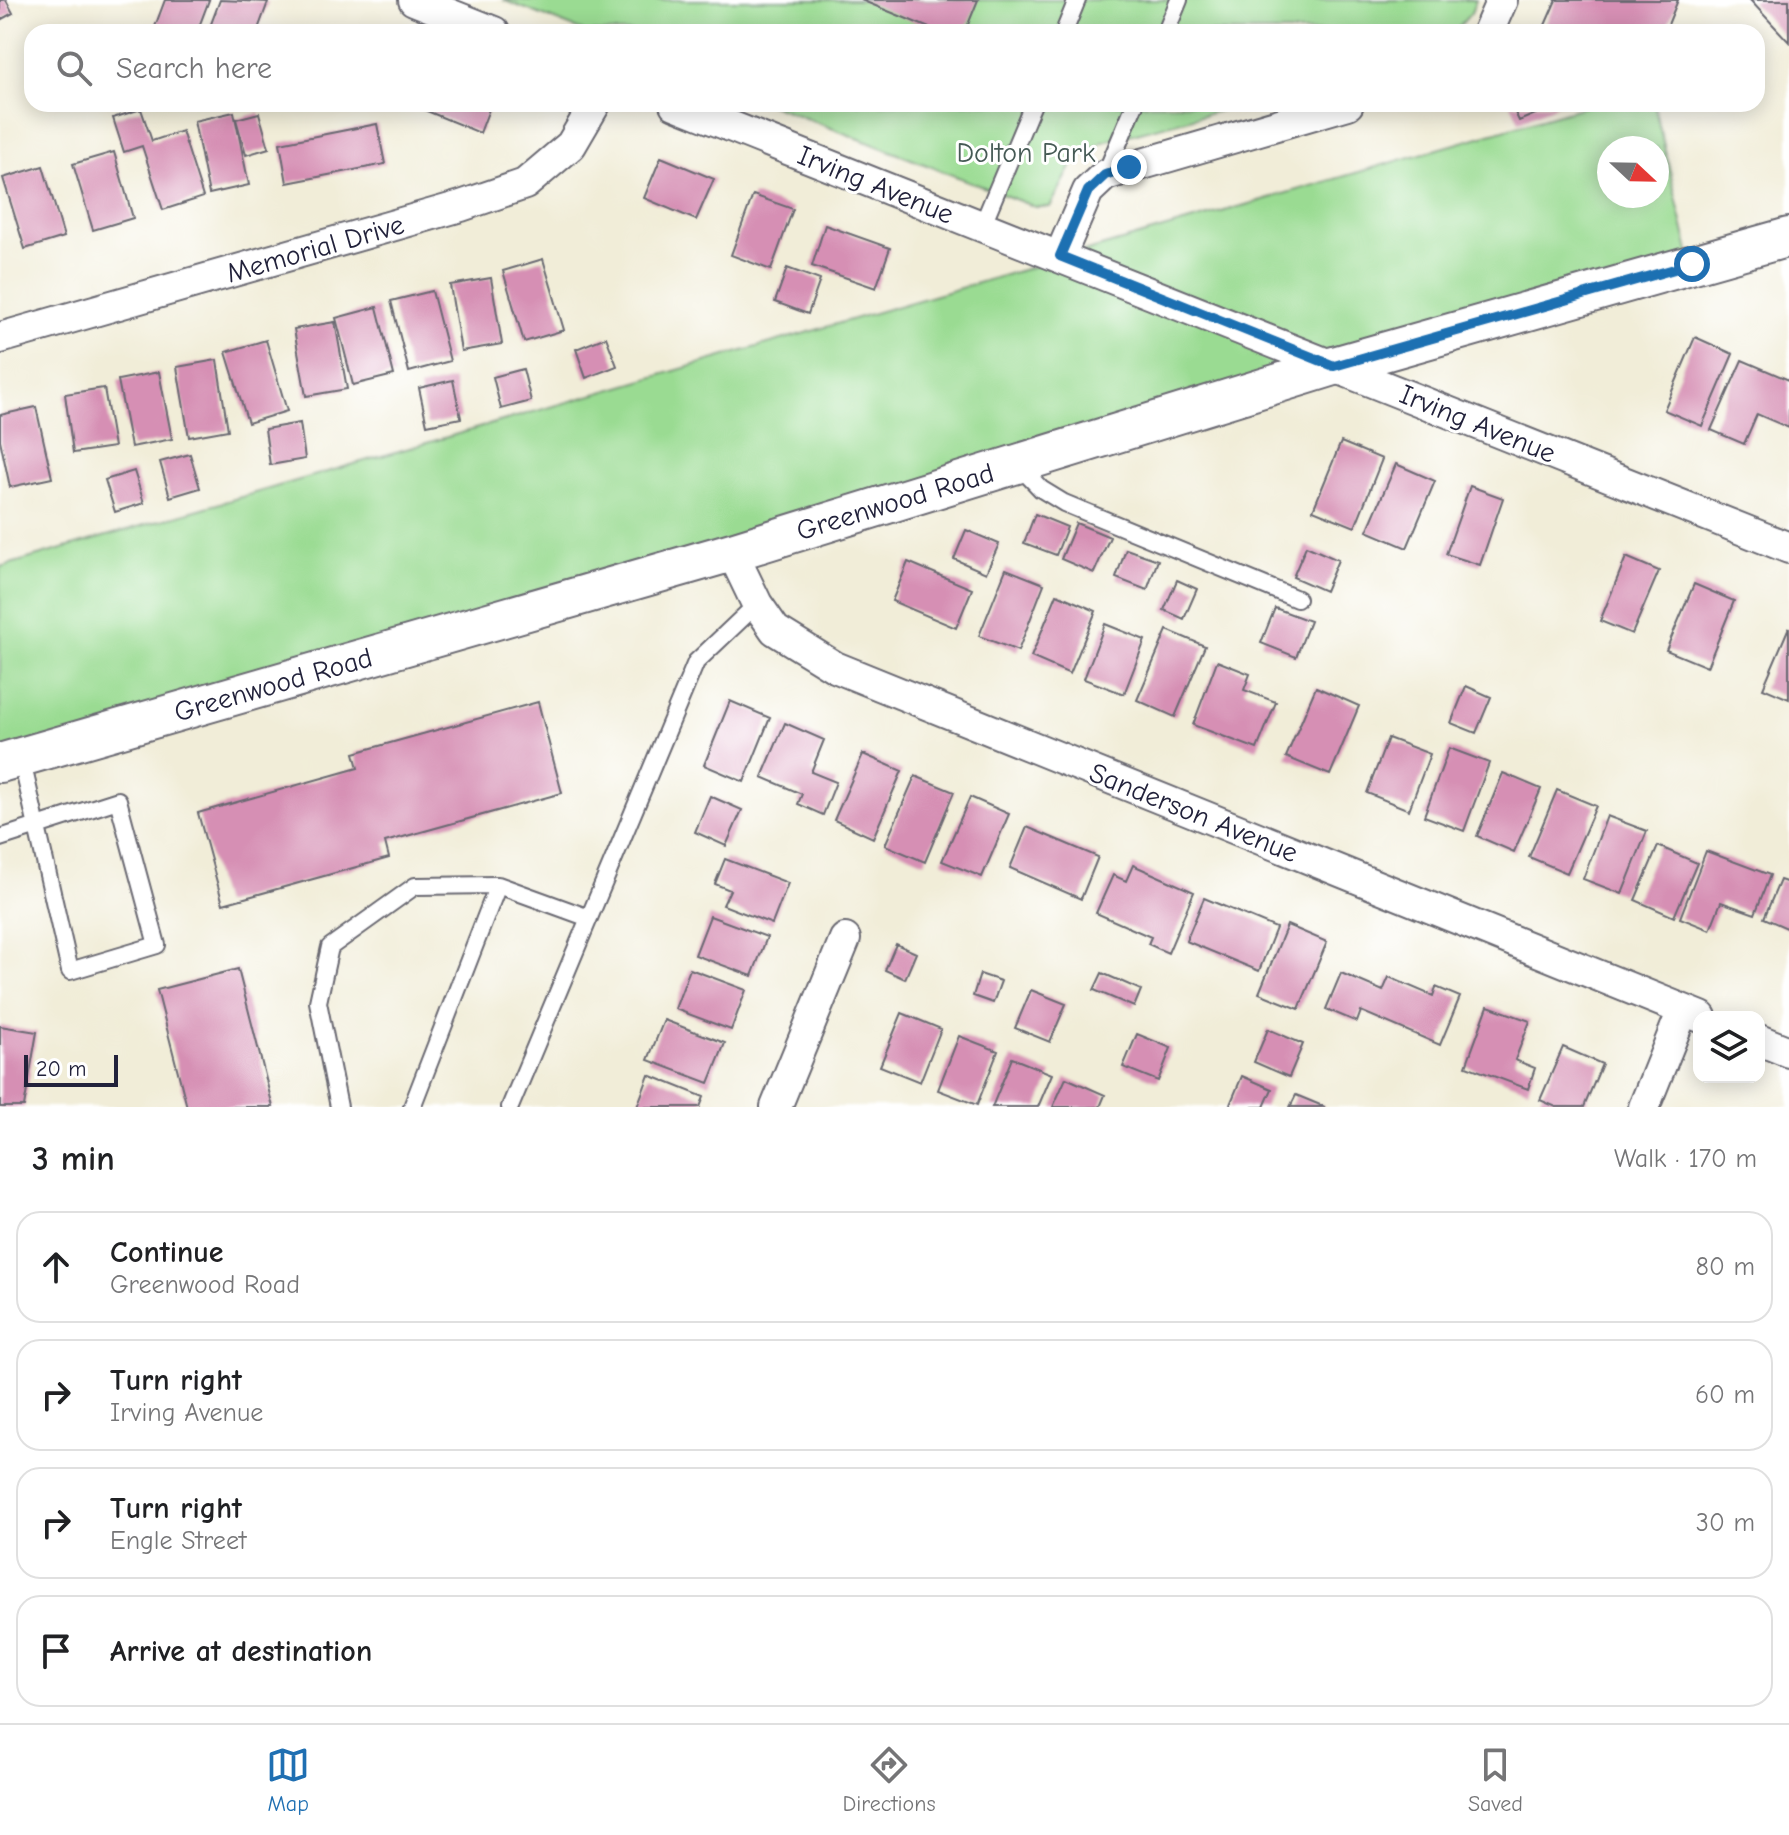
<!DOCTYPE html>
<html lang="en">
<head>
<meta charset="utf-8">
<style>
	body { margin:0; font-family:"Comic Neue",sans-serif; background:#f2f2f2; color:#202124 }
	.controls { position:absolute; right:24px; bottom:24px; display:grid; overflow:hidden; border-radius:16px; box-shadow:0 4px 20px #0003 }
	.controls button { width:72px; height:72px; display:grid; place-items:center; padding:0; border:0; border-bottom:2px solid #e0e0e0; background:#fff; color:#202124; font:40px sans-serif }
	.compass { position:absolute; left:1597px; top:136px; width:72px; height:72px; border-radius:50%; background:#fff; box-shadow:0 4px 20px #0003; rotate:112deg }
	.scale { position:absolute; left:24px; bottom:20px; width:94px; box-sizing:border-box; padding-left:8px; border:4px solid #22223b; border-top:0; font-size:22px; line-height:28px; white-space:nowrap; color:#22223b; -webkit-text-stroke:6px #fff; paint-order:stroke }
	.stop { position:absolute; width:24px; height:24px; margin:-18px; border:6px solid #1f6fb2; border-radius:50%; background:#fff }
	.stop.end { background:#1f6fb2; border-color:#fff; box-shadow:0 2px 8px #0008 }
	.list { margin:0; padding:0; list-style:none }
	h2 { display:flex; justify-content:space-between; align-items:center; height:104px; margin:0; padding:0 32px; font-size:34px }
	h2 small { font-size:26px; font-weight:400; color:#757577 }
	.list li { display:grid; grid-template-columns:52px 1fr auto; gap:24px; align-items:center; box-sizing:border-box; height:112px; margin:0 16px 16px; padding:0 16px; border:2px solid #e0e0e0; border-radius:24px }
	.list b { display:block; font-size:30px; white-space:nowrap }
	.list p { margin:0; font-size:26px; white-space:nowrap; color:#757577 }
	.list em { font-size:26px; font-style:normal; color:#757577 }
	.icon { flex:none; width:44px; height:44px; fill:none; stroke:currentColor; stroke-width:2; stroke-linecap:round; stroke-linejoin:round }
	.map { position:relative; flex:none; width:1789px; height:1107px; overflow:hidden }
	.search { position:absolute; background:#fff; box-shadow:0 4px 20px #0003; left:24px; right:24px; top:24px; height:88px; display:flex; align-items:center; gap:20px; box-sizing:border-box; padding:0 28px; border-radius:24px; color:#757577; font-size:30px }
	.sheet { height:616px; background:#fff }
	nav { display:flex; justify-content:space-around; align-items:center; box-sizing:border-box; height:112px; border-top:2px solid #e0e0e0; background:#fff; font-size:22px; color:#757577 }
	nav a { display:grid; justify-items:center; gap:4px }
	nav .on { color:#1f6fb2 }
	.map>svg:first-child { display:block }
	.green { fill:#9adb92; stroke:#5e7e66; stroke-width:2; fill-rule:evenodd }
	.building { fill:#d68fb4 }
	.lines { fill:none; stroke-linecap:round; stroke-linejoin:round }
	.service-casing { stroke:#6a6972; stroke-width:20 }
	.minor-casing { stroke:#6a6972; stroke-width:34 }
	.tertiary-casing { stroke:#6a6972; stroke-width:42 }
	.service { stroke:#fff; stroke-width:16 }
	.minor { stroke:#fff; stroke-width:30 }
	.tertiary { stroke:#fff; stroke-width:38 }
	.route { stroke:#1f6fb2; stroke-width:10 }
	.labels { text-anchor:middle; stroke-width:6; stroke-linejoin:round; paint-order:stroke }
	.park-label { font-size:28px; fill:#465a55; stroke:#fff }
	.street-label { font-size:28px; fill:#22223b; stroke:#fff }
</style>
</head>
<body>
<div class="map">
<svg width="1789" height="1107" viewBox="0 0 1789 1107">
	<rect width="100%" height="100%" fill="#fff"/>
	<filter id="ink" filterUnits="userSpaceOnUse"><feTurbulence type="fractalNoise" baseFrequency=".0125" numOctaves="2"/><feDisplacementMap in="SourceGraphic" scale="16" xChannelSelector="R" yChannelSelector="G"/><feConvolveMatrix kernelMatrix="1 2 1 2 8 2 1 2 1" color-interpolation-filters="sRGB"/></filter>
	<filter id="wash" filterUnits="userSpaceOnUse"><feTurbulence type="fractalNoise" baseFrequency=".006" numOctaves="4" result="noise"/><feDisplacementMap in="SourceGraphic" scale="32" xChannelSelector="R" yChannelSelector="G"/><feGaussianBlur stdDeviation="1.8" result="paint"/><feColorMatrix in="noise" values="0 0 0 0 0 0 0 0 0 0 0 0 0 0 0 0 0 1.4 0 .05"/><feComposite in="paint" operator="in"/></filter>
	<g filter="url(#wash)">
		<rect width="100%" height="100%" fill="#f1edd8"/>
		<!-- green -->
		<path class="green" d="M503,0H1476L1471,13L1454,32H585Z
			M769,104H1245L1103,142L1075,160L1050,207H1035Z
			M1593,104H1654L1692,264L0,757V567ZM1609,148H1657V196H1609Z"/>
		<g id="blocks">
			<!-- building -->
			<path class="building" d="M0,0H6L13,13L0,20Z
				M165,0H209L197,32H153Z
				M220,0L268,2L257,32H208Z
				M861,0H978L965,32H939Z
				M1556,0H1678L1665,32H1542Z
				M1750,0H1789V42Z
				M410,104H491L480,133Z
				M1511,104H1559L1519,121Z
				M141,109L152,141L182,131L203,197L163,210L142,146L124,152L113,118Z
				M234,112L249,185L209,194L194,121Z
				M259,113L269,148L246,155L236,119Z
				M377,124L385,164L287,183L280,143Z
				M114,152L133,218L93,230L73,164Z
				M661,157L714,179L696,220L644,198Z
				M43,166L64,237L25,249L3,178Z
				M753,195L793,209L771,270L731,255Z
				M825,225L890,248L876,288L812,266Z
				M543,259L564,330L524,342L503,271Z
				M787,268L820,280L808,314L775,302Z
				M491,278L502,344L461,351L450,285Z
				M432,291L450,361L409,372L391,301Z
				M377,307L394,375L353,385L336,318Z
				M335,322L347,389L306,396L294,329Z
				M606,337L617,366L586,378L576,349Z
				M1695,337L1733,354L1702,426L1664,410Z
				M266,340L287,411L248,423L226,352Z
				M217,360L228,430L189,437L177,367Z
				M1742,360L1789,380V428L1757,414L1744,444L1711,430Z
				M523,369L531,401L501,409L493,377Z
				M159,372L172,439L131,447L118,380Z
				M453,380L461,418L427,425L419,388Z
				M104,388L114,447L73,453L65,394Z
				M36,407L52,478L10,487L0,440V415Z
				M300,423L305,459L270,465L265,429Z
				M1341,442L1382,459L1355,527L1313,510Z
				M190,454L200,488L170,497L160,462Z
				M1396,464L1435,481L1407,548L1367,531Z
				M134,471L144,503L115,512L105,480Z
				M1470,486L1503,498L1480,565L1446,554Z
				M1035,514L1067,527L1056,555L1024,543Z
				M1076,523L1110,537L1094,573L1061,559Z
				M966,530L999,544L986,573L954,559Z
				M1306,546L1338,560L1325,591L1293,577Z
				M1126,549L1158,560L1147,590L1116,578Z
				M1626,557L1659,571L1632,634L1600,621Z
				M908,562L972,589L956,628L892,601Z
				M1006,569L1044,584L1018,651L979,636Z
				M1177,580L1197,589L1184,619L1164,610Z
				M1694,584L1734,601L1707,667L1666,650Z
				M1057,594L1096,611L1070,674L1031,657Z
				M1275,608L1310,621L1296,657L1261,643Z
				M1105,624L1145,640L1124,694L1084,679Z
				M1789,627V699L1763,688Z
				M1167,630L1205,646L1175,717L1137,700Z
				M1217,661L1250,674L1244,690L1276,702L1257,749L1193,725Z
				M1466,686L1491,697L1476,733L1451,723Z
				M1316,687L1359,706L1330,775L1286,757Z
				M730,701L770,718L744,782L704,765Z
				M538,702L562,793L385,842L389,858L223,904L198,813L358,768L354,753Z
				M785,723L824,740L811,772L836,782L823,815L798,804L802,794L762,777Z
				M1388,738L1430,754L1409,810L1367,793Z
				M1449,748L1489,763L1464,831L1424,816Z
				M863,754L902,771L873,838L834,820Z
				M1503,773L1541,789L1514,852L1477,836Z
				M915,776L954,792L925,862L885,845Z
				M1557,790L1596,806L1567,873L1529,857Z
				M710,796L742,810L726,846L695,832Z
				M970,797L1009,814L982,877L942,861Z
				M1607,816L1647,831L1622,894L1583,879Z
				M1027,827L1098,857L1081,899L1010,868Z
				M1658,846L1697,863L1674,917L1635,900Z
				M1706,851L1770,875L1755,914L1721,902L1710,930L1680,918Z
				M725,859L788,883L772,924L723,905L730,890L715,884Z
				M1133,865L1194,892L1168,953L1148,944L1151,937L1096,913L1113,875L1126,881Z
				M1780,880L1789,883V929L1764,918Z
				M1204,898L1276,928L1259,971L1186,941Z
				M710,916L767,937L752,976L695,955Z
				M1287,925L1327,942L1299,1009L1259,993Z
				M896,944L916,953L905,979L885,970Z
				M238,969L273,1107H187L157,990Z
				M690,969L746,990L731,1030L675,1009Z
				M1102,973L1141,990L1134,1007L1094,990Z
				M1341,973L1383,991L1389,977L1433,996L1436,987L1460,997L1440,1045L1361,1011L1357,1022L1326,1009Z
				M980,974L1001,981L993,1003L973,996Z
				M1031,990L1066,1004L1050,1042L1015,1028Z
				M1488,1006L1530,1021L1515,1060L1535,1068L1528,1089L1466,1066Z
				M902,1013L941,1029L920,1082L880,1066Z
				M664,1020L725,1043L709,1083L648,1060Z
				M0,1026L37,1032L24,1107H0Z
				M1268,1029L1303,1044L1289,1077L1254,1062Z
				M1137,1034L1171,1048L1158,1081L1123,1067Z
				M959,1036L998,1051L977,1105L938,1090Z
				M1563,1047L1602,1064L1584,1107H1556L1540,1100Z
				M1012,1058L1052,1074L1038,1107H992Z
				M649,1075L704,1097L700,1107H637Z
				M1242,1076L1272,1089L1264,1107H1229Z
				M1066,1078L1105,1095L1100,1107H1053Z
				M1296,1095L1325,1107H1290Z"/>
		</g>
	</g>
	<g filter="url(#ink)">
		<use href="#blocks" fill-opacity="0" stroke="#6a6972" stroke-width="2"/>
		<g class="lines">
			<defs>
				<path id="service" d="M1064,32L1077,0
					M1166,32L1179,0
					M1105,175L1135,104
					M982,226L1033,104
					M1018,465L1041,489L1064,503L1297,599
					M0,838L118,800L157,945L70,971L21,757
					M339,1107L318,1002L330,947L415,886L498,885
					M412,1107L498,885L589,918
					M510,1107L696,662L757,604"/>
				<path id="minor" d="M414,0L494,32
					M1488,32L1502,0
					M675,104L1789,548
					M1060,256L1088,191L1105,175L1348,104
					M0,338L461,206L525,184L571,145L595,104
					M732,552L757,604L775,630L835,667L1701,1017
					M1759,1040L1789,1052
					M776,1107L845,939
					M1644,1107L1683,1010"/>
				<path id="tertiary" d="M0,763L732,552L1334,366L1789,237"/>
			</defs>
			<!-- service casing -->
			<use href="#service" class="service-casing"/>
			<!-- minor casing -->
			<use href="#minor" class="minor-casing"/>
			<!-- tertiary casing -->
			<use href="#tertiary" class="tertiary-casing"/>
			<!-- service -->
			<use href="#service" class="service"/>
			<!-- minor -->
			<use href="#minor" class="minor"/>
			<!-- tertiary -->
			<use href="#tertiary" class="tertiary"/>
		</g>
	</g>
	<g class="lines" filter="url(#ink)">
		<!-- route -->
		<path class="route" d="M1129,167L1105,175L1088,191L1060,256L1334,366L1692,264"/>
	</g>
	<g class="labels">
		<!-- park labels -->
		<g class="park-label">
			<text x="1026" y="162">Dolton Park</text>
		</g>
		<!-- street labels -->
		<g class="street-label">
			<text transform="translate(876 184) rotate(22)" y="10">Irving Avenue</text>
			<text transform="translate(315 248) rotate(-16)" y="10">Memorial Drive</text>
			<text transform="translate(1478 423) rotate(22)" y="10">Irving Avenue</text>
			<text transform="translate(895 501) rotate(-17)" y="10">Greenwood Road</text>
			<text transform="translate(273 684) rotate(-16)" y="10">Greenwood Road</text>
			<text transform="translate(1194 812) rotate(22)" y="10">Sanderson Avenue</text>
		</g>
	</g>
</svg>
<div class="controls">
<button><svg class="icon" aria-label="layers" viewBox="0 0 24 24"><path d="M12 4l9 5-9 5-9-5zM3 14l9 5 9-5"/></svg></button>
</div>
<svg class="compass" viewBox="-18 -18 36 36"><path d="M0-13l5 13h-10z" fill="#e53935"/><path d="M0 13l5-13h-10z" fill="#757577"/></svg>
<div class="scale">20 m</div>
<div class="stop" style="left:1692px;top:264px"></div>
<div class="stop end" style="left:1129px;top:167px"></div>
<div class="search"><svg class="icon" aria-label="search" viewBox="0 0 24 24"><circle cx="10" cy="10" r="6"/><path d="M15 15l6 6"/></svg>Search here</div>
</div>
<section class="sheet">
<h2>3 min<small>Walk · 170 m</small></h2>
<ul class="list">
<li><svg class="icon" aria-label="ahead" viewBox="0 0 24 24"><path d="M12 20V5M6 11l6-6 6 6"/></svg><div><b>Continue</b><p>Greenwood Road</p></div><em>80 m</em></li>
<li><svg class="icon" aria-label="right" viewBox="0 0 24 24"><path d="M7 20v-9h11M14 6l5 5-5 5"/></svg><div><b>Turn right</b><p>Irving Avenue</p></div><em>60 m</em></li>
<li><svg class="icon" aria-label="right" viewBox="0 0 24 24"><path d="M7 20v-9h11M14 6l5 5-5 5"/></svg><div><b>Turn right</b><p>Engle Street</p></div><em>30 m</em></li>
<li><svg class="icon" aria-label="arrive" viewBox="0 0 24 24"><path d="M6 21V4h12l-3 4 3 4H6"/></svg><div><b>Arrive at destination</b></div></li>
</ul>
</section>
<nav>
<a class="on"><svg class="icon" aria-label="map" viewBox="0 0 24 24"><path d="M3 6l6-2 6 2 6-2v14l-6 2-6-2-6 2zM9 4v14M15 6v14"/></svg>Map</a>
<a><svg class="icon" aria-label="directions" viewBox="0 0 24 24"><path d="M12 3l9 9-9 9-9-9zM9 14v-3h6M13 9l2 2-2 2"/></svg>Directions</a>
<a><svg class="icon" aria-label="saved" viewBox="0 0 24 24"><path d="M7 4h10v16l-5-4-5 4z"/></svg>Saved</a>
</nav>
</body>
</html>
